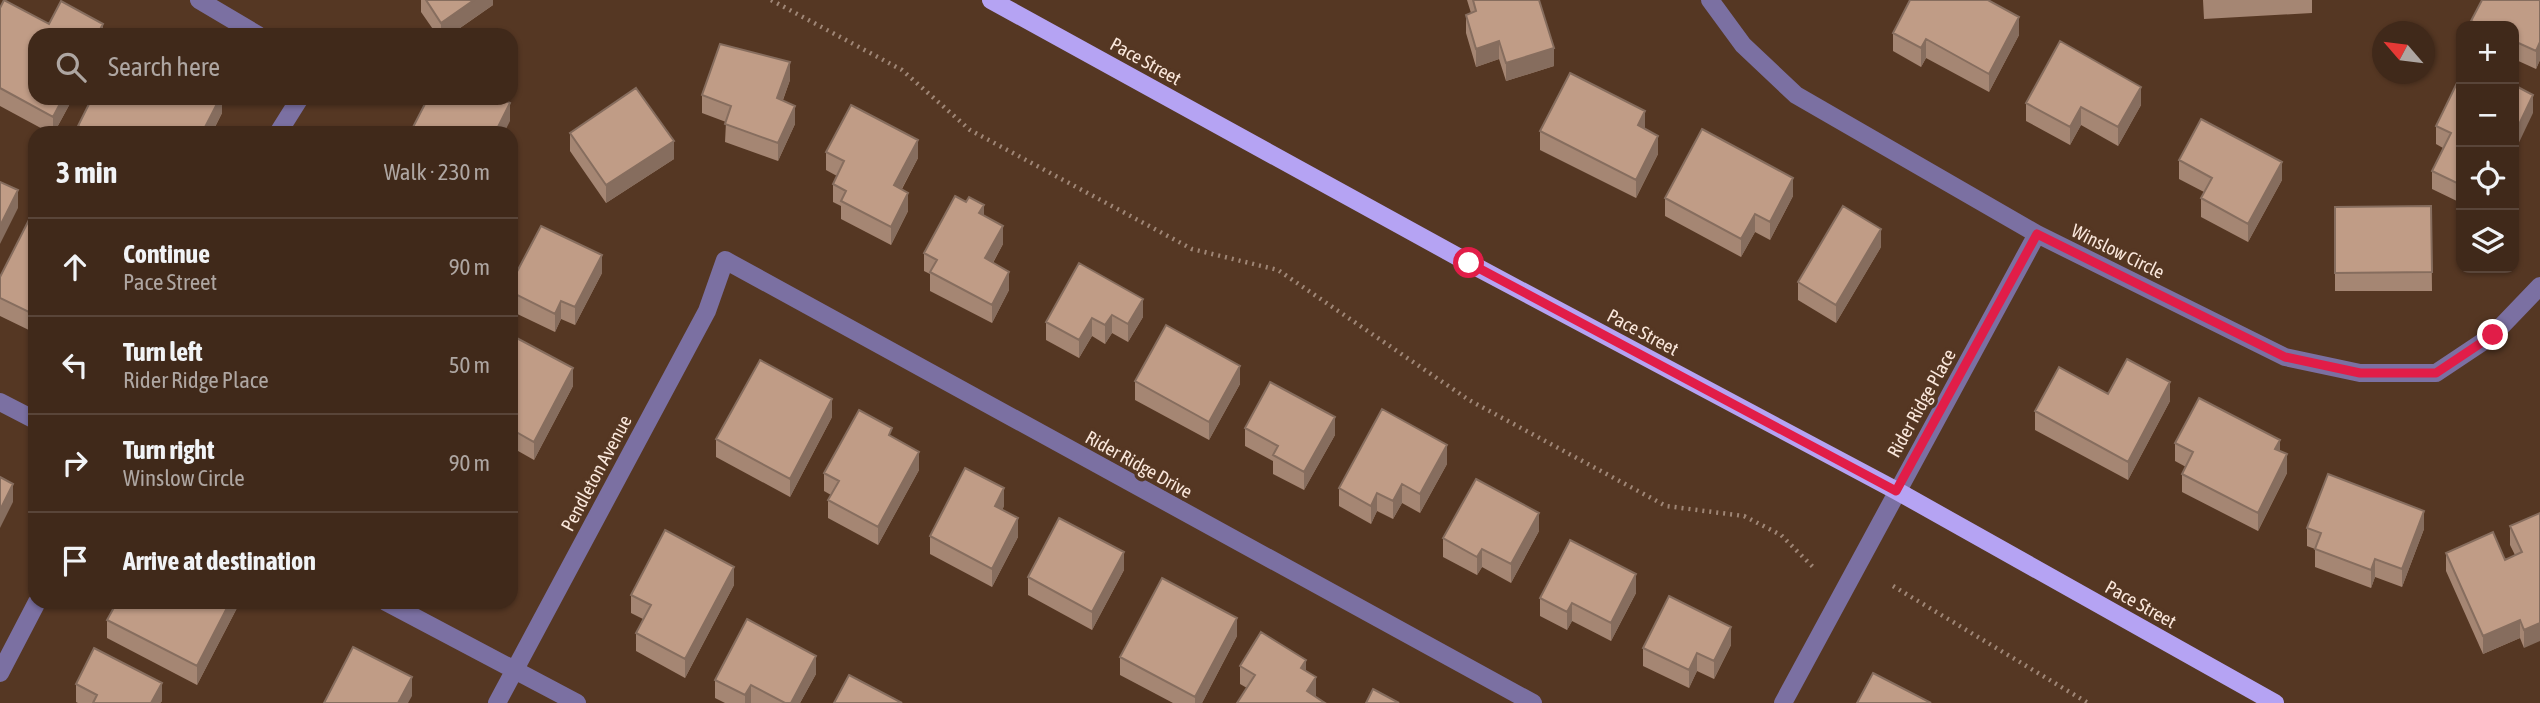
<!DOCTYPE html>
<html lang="en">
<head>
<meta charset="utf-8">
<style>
	body { margin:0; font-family:"Asap Condensed",sans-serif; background:#473123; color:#f1f3f6 }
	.controls { position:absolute; right:21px; top:21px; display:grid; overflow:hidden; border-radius:14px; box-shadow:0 2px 5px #0004 }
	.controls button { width:63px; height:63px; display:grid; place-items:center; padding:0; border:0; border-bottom:2px solid #594539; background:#40291a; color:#f1f3f6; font:35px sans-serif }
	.compass { position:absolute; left:2372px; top:21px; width:63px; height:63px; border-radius:50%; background:#40291a; box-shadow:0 2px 5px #0004; rotate:298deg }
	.stop { position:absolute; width:21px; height:21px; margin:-16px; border:5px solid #e11d48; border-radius:50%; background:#fff }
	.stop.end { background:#e11d48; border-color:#fff; box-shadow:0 2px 7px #0008 }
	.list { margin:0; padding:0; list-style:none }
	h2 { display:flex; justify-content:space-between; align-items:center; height:91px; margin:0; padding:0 28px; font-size:30px }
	h2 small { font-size:23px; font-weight:400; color:#aea6a2 }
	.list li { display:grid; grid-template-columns:46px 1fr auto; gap:21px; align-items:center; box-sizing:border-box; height:98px; padding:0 28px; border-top:2px solid #594539 }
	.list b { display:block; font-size:26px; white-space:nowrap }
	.list p { margin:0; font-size:23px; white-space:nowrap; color:#aea6a2 }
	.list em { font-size:23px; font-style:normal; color:#aea6a2 }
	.icon { flex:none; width:38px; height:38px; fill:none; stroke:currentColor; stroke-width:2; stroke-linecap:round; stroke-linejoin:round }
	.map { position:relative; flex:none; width:2540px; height:703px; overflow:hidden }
	.search { position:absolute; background:#40291a; box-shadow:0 2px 5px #0004; left:28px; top:28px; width:490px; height:77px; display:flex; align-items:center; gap:18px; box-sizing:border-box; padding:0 24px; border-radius:21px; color:#aea6a2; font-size:26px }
	.panel { position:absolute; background:#40291a; box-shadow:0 2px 5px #0004; left:28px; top:126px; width:490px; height:483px; border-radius:21px }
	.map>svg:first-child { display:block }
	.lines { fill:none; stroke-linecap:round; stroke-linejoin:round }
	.path { stroke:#9f8676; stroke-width:4.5; stroke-dasharray:2 5; stroke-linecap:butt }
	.minor { stroke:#7b70a2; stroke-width:18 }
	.major { stroke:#b5a3f3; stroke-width:18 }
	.wall { fill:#a58673 }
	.shaded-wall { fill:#866d5e }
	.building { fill:#c09c86; stroke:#866d5e; stroke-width:2 }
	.route { stroke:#e11d48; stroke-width:9 }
	.labels { text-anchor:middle; stroke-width:7; stroke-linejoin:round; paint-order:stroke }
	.street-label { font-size:19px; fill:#fae7db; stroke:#553723 }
</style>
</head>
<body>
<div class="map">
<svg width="2540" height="703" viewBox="0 0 2540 703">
	<rect width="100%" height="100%" fill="#553723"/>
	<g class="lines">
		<!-- path -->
		<path class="path" d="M771,0L902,70L970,130L1192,249L1278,270L1469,400L1666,506L1744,516L1781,535L1814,568
			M1893,586L2088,703"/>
		<!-- minor -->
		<path class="minor" d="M199,0L258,35
			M1710,0L1743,45L1796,95L2037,234L2285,357L2360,373H2436L2493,335L2540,286
			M278,133L300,98
			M0,402L35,420
			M386,602L577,703
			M0,673L37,602
			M497,703L707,311L725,260L1533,703
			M1783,703L2037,234"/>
		<!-- major -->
		<path class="major" d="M991,0L1469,263L1897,491L2275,703"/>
	</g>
	<!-- wall -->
	<path class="wall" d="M421,0H493V5L450,35H437L421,12Z
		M1467,0H1539L1554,66L1506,81L1499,59L1476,67L1466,33V15L1471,13Z
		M2203,0H2312V13L2204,19Z
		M2540,0V60L2536,69L2514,59V26H2471V21Z
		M0,8L49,24L103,35L35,98H73L54,133H50L0,106Z
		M1893,33L2019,35L1989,92L1926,58L1921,67L1893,51Z
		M790,80L783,100L795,124L778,161L725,142L726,122L702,113V95Z
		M2461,82V203L2432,189V171L2443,148L2436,144V126Z
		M222,98V113L212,133H78V126Z
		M2026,103L2141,105L2118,146L2081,125L2070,145L2026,121Z
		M1645,129L1658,154L1636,198L1540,150V131Z
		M570,133L674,159L606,203L570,151Z
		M826,152L918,158L902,189L908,211L891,245L841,219V206L833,202V184L837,176L826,170Z
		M2179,160L2282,180L2248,242L2201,217V198L2204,192L2179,179Z
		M1793,196L1770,240L1755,232L1741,257L1665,216V198Z
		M2431,206L2432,291H2335V207Z
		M35,208V333L0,316V277Z
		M984,216L1003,244L993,263L1009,290L992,323L930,291V274L924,271V253Z
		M1881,247L1836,323L1798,300V282Z
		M1079,263L1143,317L1128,342L1112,333L1105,344L1092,336L1079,358L1046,340V322Z
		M602,273L575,325L561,319L555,332L511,311V283Z
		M511,335L573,386L534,460L511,447Z
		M1135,381L1240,384L1209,440L1135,400Z
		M2170,401L2128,480L2035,430V411Z
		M832,417L790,497L716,457V439Z
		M1245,428L1335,435L1304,490L1273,474V461L1245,446Z
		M892,437L919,470L878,545L828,518V500L831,495L824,491V473Z
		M2175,443L2280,451L2287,473L2258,531L2182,492V474L2186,467L2175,461Z
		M1447,464L1420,513L1402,503L1393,519L1377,511L1371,524L1339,506V488Z
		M1004,506L1002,510L1018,537L992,587L930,554V536Z
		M2540,513L2524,648L2520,638L2483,654L2446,571V553L2505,560L2515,555L2510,545V526Z
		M2307,528L2424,529L2402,587L2375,577L2371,588L2315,567V549L2307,546Z
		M1539,531L1511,583L1482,567L1477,575L1443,557V538Z
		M1124,570L1092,630L1028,595V577Z
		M734,585L685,678L636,651V633L643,619L631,613V595Z
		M1636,593L1611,641L1572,621L1567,630L1540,616V598Z
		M237,602V608L197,685L107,638V620Z
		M1237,636L1202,703H1173L1120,675V657Z
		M1731,645L1714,679L1697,671L1689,688L1643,666V648Z
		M1240,666L1306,671L1316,696L1315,697L1247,688L1240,684Z
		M816,674L800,703H725L715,698V680Z
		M76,684L162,701L160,703H78L76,702Z"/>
	<!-- shaded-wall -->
	<path class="shaded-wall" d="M474,0H493V5L450,35H441V23Z
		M2019,17V35L1989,92V74Z
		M103,24V35H97Z
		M1926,39V58L1921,67V48Z
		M1499,41V59L1476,67V49Z
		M2540,42V60L2536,69V51Z
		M1554,48V66L1506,81V63Z
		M790,62V80L777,116V98Z
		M2141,87V105L2118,146V127Z
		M2533,95V113L2514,153V135Z
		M63,98H73L54,133H53V117Z
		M220,98H222V113L212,133H202Z
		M510,103V121L504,133H495Z
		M795,106V124L778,161V143Z
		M2081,107V125L2070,145V127Z
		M1645,111V129L1638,125Z
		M1658,136V154L1636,198V180Z
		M918,140V158L894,203V185Z
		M674,141V159L606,203V185Z
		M2282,162V180L2248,242V224Z
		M1793,178V196L1770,240V222Z
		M18,190V208L0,244V226Z
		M908,193V211L891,245V227Z
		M984,205V223L979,213Z
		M1755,214V232L1741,257V239Z
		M1003,226V244L985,277V258Z
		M1881,229V247L1836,323V305Z
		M602,255V273L575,325V307Z
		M1009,272V290L992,323V305Z
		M1143,299V317L1128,342V324Z
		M561,301V319L555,332V314Z
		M1112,315V333L1105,344V325Z
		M1092,318V336L1079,358V340Z
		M1240,366V384L1209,440V422Z
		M573,368V386L534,460V442Z
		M2170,382V401L2128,480V462Z
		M832,399V417L790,497V479Z
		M1335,417V435L1304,490V472Z
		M2280,440V458L2275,449Z
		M1447,445V464L1420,513V494Z
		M919,452V470L878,545V527Z
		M2287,454V473L2258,531V513Z
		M513,482V500L511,503V485Z
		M13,484V502L0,528V510Z
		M1402,484V503L1393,519V501Z
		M1004,488V506L995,525V506Z
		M1377,493V511L1371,524V506Z
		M2424,511V529L2402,587V569Z
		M1539,513V531L1511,583V564Z
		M1018,518V537L992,587V569Z
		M1482,549V567L1477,575V557Z
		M1124,552V570L1092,630V612Z
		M2375,559V577L2371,588V570Z
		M734,567V585L685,678V659Z
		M1636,574V593L1611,641V623Z
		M230,602H237V608L197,685V666Z
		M1572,603V621L1567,630V612Z
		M1237,618V636L1202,703H1195V697Z
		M2520,620V638L2483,654V636Z
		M2540,623V641L2524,648V630Z
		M1731,627V645L1714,679V661Z
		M1697,653V671L1689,688V670Z
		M816,656V674L800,703H791Z
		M1306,660V678L1301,668Z
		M412,677V696L408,703H398Z
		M1316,677V696L1311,703L1307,691Z
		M162,683V701L160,703H151Z
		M751,685V703H745V695Z"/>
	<!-- building -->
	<path class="building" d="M4,0L49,24L61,1L103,24L97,35H35V98H63L53,117L0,88V8Z
		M426,0H474L441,23Z
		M1473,0H1539L1554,48L1506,63L1499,41L1476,49L1466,15L1476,11Z
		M1910,0H1988L2019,17L1989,74L1926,39L1921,48L1893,33Z
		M2482,0H2540V42L2536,51L2514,41V26H2482L2471,21Z
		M2060,41L2141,87L2118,127L2081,107L2070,127L2026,103Z
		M720,44L790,62L777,98L795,106L778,143L725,124L731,106L702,95Z
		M1570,73L1645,111L1638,125L1658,136L1636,180L1540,131Z
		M2458,81L2461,82V185L2432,171L2451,133L2436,126Z
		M2514,85L2533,95L2514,135Z
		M636,88L674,141L606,185L570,133Z
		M92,98H220L202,133H92L78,126Z
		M428,98H500L510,103L495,133H410Z
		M851,105L918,140L894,185L908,193L891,227L841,201L846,191L833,184L844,161L826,152Z
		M2201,119L2282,162L2248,224L2201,198L2212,178L2179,160Z
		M1702,129L1793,178L1770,222L1755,214L1741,239L1665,198Z
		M0,182L18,190L0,226Z
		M955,196L966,202L969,197L984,205L979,213L1003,226L985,258L1009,272L992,305L930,272L937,260L924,253Z
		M1843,206L1881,229L1836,305L1798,282Z
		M2431,206L2432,272L2335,273V207Z
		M35,208V315L0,298V277Z
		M541,226L602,255L575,307L561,301L555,314L511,292V283Z
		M1079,263L1143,299L1128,324L1112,315L1105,325L1092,318L1079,340L1046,322Z
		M1166,325L1240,366L1209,422L1135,381Z
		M511,335L573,368L534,442L511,429Z
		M2127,359L2170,382L2128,462L2035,411L2059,367L2108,394Z
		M760,360L832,399L790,479L716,439Z
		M1270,382L1335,417L1304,472L1273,455L1278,446L1245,428Z
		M2199,398L2280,440L2275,449L2287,454L2258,513L2182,474L2193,452L2175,443Z
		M1382,409L1447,445L1420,494L1402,484L1393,501L1377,493L1371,506L1339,488Z
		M859,410L892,428L889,435L919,452L878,527L828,500L839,481L824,473Z
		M965,468L1004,488L995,506L1018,518L992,569L930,536Z
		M2328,474L2424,511L2402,569L2375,559L2371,570L2315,549L2321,533L2307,528Z
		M0,477L13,484L0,510Z
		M1476,479L1539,513L1511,564L1482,549L1477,557L1443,538Z
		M2540,513V623L2524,630L2520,620L2483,636L2446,553L2493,532L2505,560L2522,552L2510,526Z
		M1059,518L1124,552L1092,612L1028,577Z
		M665,530L734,567L685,659L636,633L651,605L631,595Z
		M1570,540L1636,574L1611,623L1572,603L1567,612L1540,598Z
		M1162,578L1237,618L1195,697L1120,657Z
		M1669,596L1731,627L1714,661L1697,653L1689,670L1643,648Z
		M117,602H230L197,666L107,620Z
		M747,619L816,656L791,703H785L751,685L745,695L715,680Z
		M1261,632L1306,660L1301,668L1316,677L1307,691L1325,703H1237L1255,675L1240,666Z
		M353,647L412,677L398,703H324Z
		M94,648L162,683L151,703H93L97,695L76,684Z
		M1873,673L1931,703H1857Z
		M849,675L902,703H834Z
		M1373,689L1399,703H1366Z"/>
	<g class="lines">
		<!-- route -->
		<path class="route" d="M1469,263L1896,491L2037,234L2285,357L2360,373H2436L2493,335"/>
	</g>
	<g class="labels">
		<!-- street labels -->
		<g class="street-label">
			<text transform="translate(1146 61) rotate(29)" y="7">Pace Street</text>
			<text transform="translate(2118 251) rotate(26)" y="7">Winslow Circle</text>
			<text transform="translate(1643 332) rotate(28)" y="7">Pace Street</text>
			<text transform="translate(1921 403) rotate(-61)" y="7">Rider Ridge Place</text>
			<text transform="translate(1139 464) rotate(29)" y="7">Rider Ridge Drive</text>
			<text transform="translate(596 473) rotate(-62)" y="7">Pendleton Avenue</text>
			<text transform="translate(2141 604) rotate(29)" y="7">Pace Street</text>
		</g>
	</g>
</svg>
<div class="controls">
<button>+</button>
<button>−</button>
<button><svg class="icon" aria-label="locate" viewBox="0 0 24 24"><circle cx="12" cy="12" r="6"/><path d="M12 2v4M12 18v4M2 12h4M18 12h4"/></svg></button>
<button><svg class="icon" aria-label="layers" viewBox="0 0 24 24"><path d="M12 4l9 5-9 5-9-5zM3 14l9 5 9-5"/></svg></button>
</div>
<svg class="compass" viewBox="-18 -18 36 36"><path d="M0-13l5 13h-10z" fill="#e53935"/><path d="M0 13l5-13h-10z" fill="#aea6a2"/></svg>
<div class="stop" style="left:1469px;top:263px"></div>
<div class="stop end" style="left:2493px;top:335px"></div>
<div class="search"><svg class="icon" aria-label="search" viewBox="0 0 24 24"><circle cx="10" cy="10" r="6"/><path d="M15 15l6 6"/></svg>Search here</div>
<section class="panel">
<h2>3 min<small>Walk · 230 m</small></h2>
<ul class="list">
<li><svg class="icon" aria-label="ahead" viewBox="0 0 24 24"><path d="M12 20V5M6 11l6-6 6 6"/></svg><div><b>Continue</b><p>Pace Street</p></div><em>90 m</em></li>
<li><svg class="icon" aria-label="left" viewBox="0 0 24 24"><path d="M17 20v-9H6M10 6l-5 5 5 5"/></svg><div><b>Turn left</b><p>Rider Ridge Place</p></div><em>50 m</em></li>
<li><svg class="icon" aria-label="right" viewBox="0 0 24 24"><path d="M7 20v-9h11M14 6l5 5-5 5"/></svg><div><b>Turn right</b><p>Winslow Circle</p></div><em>90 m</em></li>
<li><svg class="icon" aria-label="arrive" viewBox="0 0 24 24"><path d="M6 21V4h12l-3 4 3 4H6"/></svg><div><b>Arrive at destination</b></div></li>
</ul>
</section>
</div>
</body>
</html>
